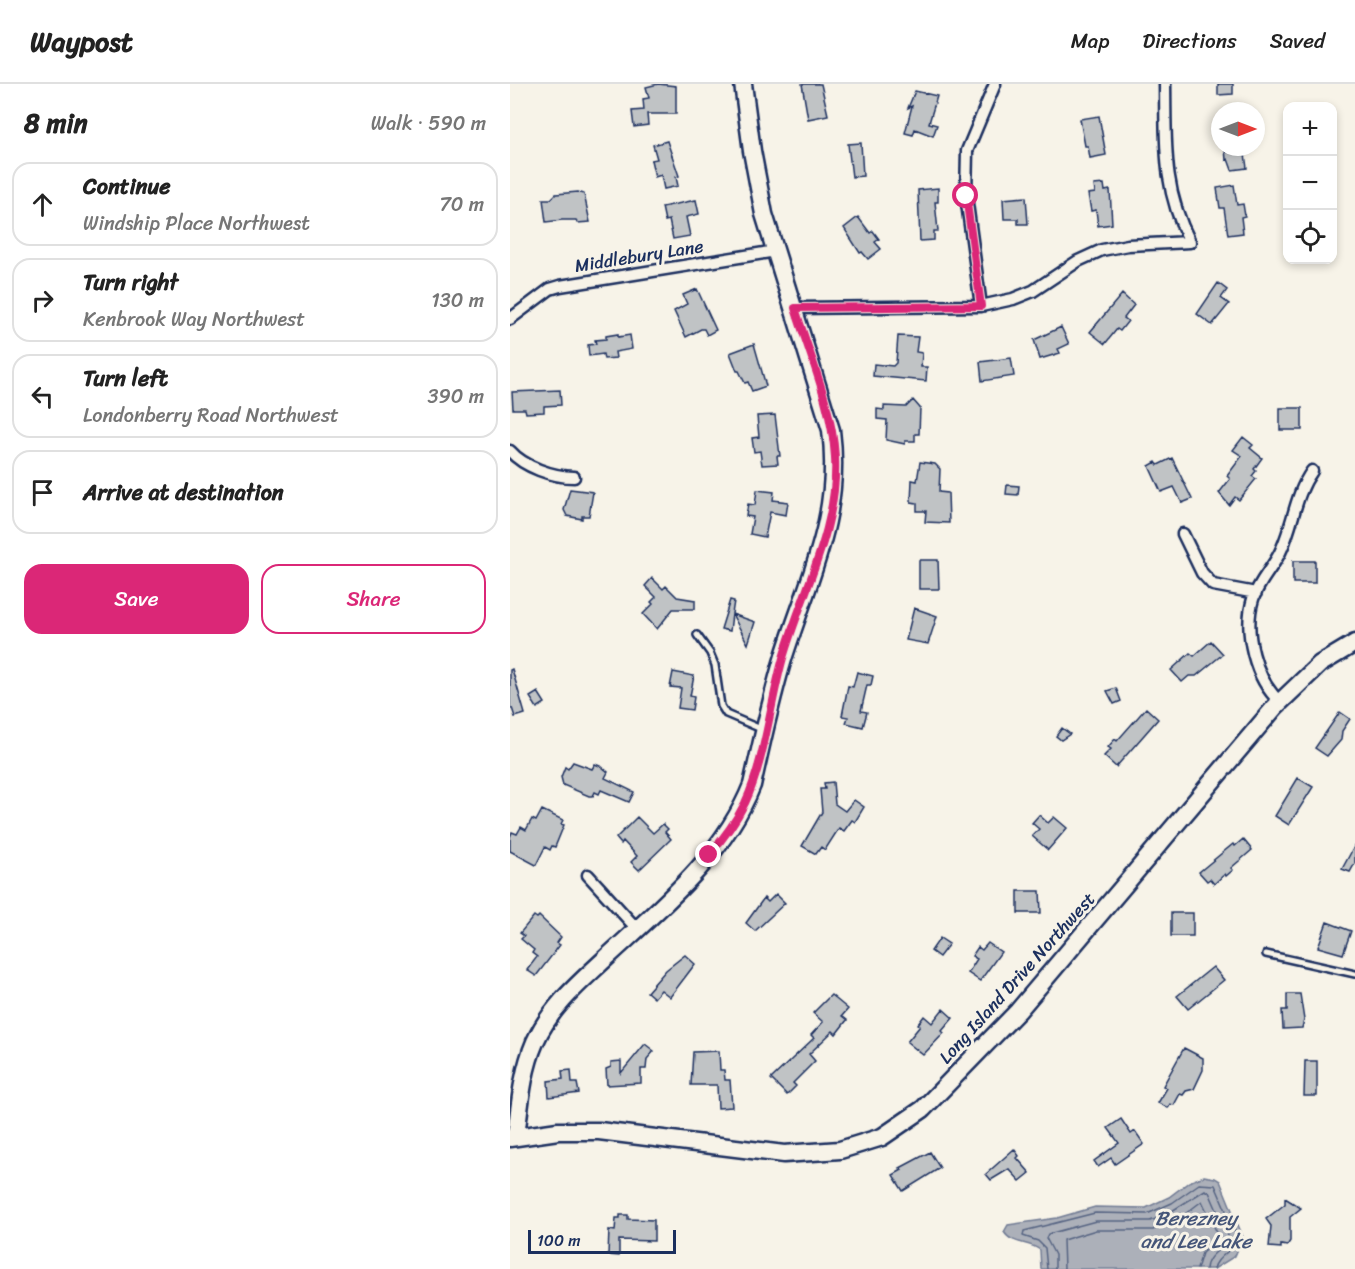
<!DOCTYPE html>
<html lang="en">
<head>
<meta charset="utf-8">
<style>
	body { margin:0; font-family:Sriracha,sans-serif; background:#f2f2f2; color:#222 }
	.controls { position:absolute; right:18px; top:18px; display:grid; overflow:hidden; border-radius:12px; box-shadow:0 3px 9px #0003 }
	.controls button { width:54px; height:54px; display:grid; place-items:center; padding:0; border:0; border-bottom:2px solid #e0e0e0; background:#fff; color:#222; font:30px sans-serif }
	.compass { position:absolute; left:701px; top:18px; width:54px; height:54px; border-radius:50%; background:#fff; box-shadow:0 3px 9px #0003; rotate:90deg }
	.scale { position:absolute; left:18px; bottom:15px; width:148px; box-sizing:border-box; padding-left:6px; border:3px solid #1b2f5e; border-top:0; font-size:16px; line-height:21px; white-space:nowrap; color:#1b2f5e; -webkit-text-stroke:4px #f7f3e8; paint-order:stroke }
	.stop { position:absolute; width:18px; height:18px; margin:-14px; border:4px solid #db2777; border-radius:50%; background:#fff }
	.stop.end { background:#db2777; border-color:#fff; box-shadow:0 2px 6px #0008 }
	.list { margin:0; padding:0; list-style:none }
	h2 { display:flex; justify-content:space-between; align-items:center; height:78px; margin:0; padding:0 24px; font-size:26px }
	h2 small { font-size:20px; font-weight:400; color:#767676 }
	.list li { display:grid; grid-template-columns:39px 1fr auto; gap:18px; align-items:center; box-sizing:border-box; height:84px; margin:0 12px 12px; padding:0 12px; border:2px solid #e0e0e0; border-radius:18px }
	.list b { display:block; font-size:22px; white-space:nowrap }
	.list p { margin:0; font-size:20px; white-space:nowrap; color:#767676 }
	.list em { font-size:20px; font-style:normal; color:#767676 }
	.actions { display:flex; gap:12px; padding:18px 24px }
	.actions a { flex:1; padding:14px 0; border:2px solid #db2777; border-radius:18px; text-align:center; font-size:21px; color:#db2777 }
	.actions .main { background:#db2777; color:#fff }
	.icon { flex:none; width:33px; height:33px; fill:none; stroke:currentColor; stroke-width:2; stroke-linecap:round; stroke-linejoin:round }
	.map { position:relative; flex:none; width:845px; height:1185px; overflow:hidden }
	header { display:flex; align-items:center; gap:36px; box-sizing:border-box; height:84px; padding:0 30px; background:#fff; border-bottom:2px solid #e0e0e0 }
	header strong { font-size:28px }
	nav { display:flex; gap:33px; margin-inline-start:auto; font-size:21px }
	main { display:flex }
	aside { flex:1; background:#fff }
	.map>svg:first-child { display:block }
	.water { fill:#acb0b9; stroke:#727c95; stroke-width:1.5 }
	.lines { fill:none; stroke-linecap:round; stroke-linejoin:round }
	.shore { stroke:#556382; stroke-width:1.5 }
	.building { fill:#c0c3c5; stroke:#1b2f5e; stroke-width:1.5 }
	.lane-casing { stroke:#1b2f5e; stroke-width:10 }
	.street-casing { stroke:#1b2f5e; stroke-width:15 }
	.secondary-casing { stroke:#1b2f5e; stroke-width:21 }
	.lane { stroke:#f7f3e8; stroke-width:5 }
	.street { stroke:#f7f3e8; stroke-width:10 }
	.secondary { stroke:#f7f3e8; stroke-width:16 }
	.route { stroke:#db2777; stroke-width:8 }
	.labels { text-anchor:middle; stroke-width:6; stroke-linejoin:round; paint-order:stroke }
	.street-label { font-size:18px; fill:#1b2f5e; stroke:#f7f3e8 }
	.water-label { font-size:20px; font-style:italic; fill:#465679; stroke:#f7f3e8 }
</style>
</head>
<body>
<header>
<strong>Waypost</strong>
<nav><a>Map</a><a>Directions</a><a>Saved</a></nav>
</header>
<main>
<aside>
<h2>8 min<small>Walk · 590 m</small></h2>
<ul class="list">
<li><svg class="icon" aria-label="ahead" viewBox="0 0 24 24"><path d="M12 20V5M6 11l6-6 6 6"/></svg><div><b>Continue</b><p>Windship Place Northwest</p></div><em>70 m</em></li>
<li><svg class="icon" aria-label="right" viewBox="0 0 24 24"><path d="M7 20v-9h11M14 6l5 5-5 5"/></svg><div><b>Turn right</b><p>Kenbrook Way Northwest</p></div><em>130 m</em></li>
<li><svg class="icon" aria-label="left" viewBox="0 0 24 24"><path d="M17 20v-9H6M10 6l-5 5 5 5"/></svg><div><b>Turn left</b><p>Londonberry Road Northwest</p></div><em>390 m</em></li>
<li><svg class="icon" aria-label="arrive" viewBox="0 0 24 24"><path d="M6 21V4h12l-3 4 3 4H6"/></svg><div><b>Arrive at destination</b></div></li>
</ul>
<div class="actions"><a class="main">Save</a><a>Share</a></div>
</aside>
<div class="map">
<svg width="845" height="1185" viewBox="0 0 845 1185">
	<rect width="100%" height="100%" fill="#f7f3e8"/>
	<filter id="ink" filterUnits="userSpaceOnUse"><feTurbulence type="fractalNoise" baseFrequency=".0167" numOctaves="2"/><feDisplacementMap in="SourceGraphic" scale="12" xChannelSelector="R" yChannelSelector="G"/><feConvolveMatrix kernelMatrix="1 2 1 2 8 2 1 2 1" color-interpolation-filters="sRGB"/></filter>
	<g filter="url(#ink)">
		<!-- water -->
		<path class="water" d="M694,1092L705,1094L710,1097L733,1153L725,1172L704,1185H531L530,1166C519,1157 502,1161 494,1148L498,1141L547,1134L585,1123L636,1124L659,1113L679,1098Z"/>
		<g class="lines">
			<!-- shore -->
			<path class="shore" d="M537,1185L535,1164L528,1157L513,1152L514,1147L585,1129L637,1130L662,1119L689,1100L705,1101L727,1152C724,1168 706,1172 704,1185
				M545,1185V1171L536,1154L538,1150L586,1137H640L654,1132L695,1106L699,1108L719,1154C713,1166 697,1170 696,1185
				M554,1185L553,1156L586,1146H643L671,1133L692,1117L709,1153L692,1169L687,1185"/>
		</g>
		<!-- building -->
		<path class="building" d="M148,0L166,2V30H137L138,41L124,43L122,27L134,26L133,15L139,14L136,3Z
			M292,0H311L318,31L298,35Z
			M708,0H723V10L708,11Z
			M405,7L427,12L419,39L427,41L423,52L405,45L403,51L395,49L402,22L398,24Z
			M589,32L596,71L580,74L578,62H575L570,35Z
			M157,57L169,92L166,93L168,102L154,105L151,91L145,93L141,76L147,75L143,61Z
			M351,59L353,92L342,93L338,60Z
			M717,63H734L737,84L722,86L718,75L716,76L715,64Z
			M594,100L595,107L600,106L602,140L588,142L586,126L581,127L578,110L585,109L584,101Z
			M724,101L727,121L733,120L735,132L731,133L733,149L718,151L714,124H710L707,104Z
			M428,104V118H425L428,147H424V156L410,157L408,106Z
			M68,108L74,110L80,138L67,139L66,136H52L36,138L33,115H41L46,110Z
			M516,113L518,140H508V135H494L493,115Z
			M186,116L189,130L176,133L180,152L163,155L159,136L155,137L152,123Z
			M348,133L360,149L363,147L369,155L365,158L371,165L358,175L352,168L350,169L334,144Z
			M708,199L717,206L711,214L719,220L702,241L687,230Z
			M187,205L206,246L197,251L194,245H191L176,253L164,227L177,220L173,211Z
			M612,210L624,221L614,234L618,237L610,247L607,245L595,260L580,248Z
			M551,243L559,260L548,265L550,269L530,275L524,256Z
			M108,250V253L120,251L122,265L105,268L106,274L94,275L93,270L79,272L78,261L86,260L85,256L96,255V252Z
			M388,252L408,253L406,268L412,269L411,283H417L416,297L363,292L364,280L383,282L386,279Z
			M244,260L256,302L242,307L238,298L235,299L229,287H227L220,269Z
			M501,274L504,292L472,297L470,278Z
			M50,306L51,321L34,322V328L16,329L15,325H3L2,308Z
			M403,316L410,324L409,350H405V357H395V360L376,356L377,336L367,335V325L374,326V322L396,323Z
			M770,324H792V346H770Z
			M265,331L270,372H267L268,380L252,381L250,367L244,368L242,354L249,353L247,332Z
			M733,353L743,361L740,364L752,374L744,385L746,387L742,392L746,395L729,416L725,413L719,421L709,409L720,395L717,392L732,372L723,366Z
			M662,374L682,415L672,419L664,403L651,408L639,382L646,378L648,381Z
			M410,378L425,380L430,385L429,408L438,409L439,439L415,438L416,427H407V419L401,418L402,396L407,397Z
			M497,401L509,402L508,411L496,410Z
			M60,405L83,408L79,432H72V435L57,432L54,426Z
			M247,406L264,408L263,416L278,418L276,431L260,428L255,453L240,450L243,433L236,432L238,420L245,421Z
			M409,476H428L429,505H409Z
			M783,477H805V499H783Z
			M142,494L153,505L156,502L167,513L185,516V525H163L147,545L133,530L143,520L141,518L146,513L135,502Z
			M220,516L224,517L222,530L245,538L238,560L222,530L220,547L211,545Z
			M404,524L427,532L418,560L396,556Z
			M701,557L713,570L686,592H679L672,598L661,586L680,569L684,572Z
			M2,585L15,630L5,633L2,624L0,625V586Z
			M163,588L184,592L180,612L184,613L182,626L168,624L171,604L160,603Z
			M347,588L363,592L361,601H357L351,627L357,628L353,643L336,639L338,633L332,632L338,602L343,603Z
			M606,604L611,617L604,620L597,607Z
			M28,608L35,619L27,624L20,613Z
			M636,624L648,635L606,683L594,672L601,665L598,663L605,655L607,657Z
			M830,628L840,635L832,647L831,656L817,672L805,664Z
			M552,644L560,650L551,656L546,652Z
			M63,678L82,685L85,680L92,683L98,688L95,694L124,708L119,718L91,706L89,710L85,708L83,712H79L53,701L51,693L55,683L58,685Z
			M788,694L803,703L779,741L765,732Z
			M323,698L325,720L335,727L344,716L354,723L345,738L342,736L334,747L329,744L315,766L311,763L306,770L292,762L312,728L310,705H315L314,699Z
			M32,726L53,736L51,740L54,741L45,763L42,762L40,766L35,763L26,781L0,767V753L2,748L7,750L11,743L16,746L22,735L26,737Z
			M529,731L538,739L544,733L557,744L538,766L522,752L529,745L522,739Z
			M127,733L143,749L153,740L158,745L155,748L161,755L129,786L121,778L127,772L113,757L111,760L106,754Z
			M733,755L742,766L721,784L723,786L716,792L715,790L704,800L700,795L697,797L689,788L723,760L725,762Z
			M845,761V779L840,788L832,785Z
			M508,807H530L531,829H508Z
			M266,810L275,819L245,847L236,839L254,814L258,818Z
			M661,829H683V852H661Z
			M24,832L27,834L29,832L51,853L47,859L50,861L26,892L17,886L27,873L22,869L24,866L11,855L14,852L10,849Z
			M817,838L841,847L833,870L808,863Z
			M430,854L439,860L429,873L421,867Z
			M478,859L491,868L470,897L458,889L467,875L462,872L468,863L472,866Z
			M175,871L185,880L160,913L151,906L144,914L137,908L156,886Z
			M703,883L714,896L678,925L667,912Z
			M777,910H790L794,936L792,944L773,945L772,926H777Z
			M321,911L338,925L332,932L337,936L326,950L323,947L299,970L305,977L283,999L286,1002L277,1011L261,995L304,954L301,951L313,938L303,929Z
			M433,925L443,934L432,947L434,949L413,971L397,958L410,942L408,940L414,932L422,939Z
			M135,960L144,967L137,975L136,985H131V999L97,1001L96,985L101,983V978L111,977V989Z
			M674,964L693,974V986L684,1005L676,1007L673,1011L670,1010L664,1021L660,1020L658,1024L648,1019L657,1004L653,1002Z
			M209,967L210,986H214L215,996H220L222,1023L208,1024L207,1001H181L183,968Z
			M795,977H807V1012H794Z
			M61,986L62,999H67L69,1009L39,1013L38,997L53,995L52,987Z
			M611,1035L621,1050L625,1047L634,1060L605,1080L601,1074L588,1083L584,1077L609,1059L598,1044Z
			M504,1065L509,1072L507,1074L520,1089L510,1097L499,1085L481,1096L476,1090Z
			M420,1068L430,1084L393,1107L383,1091L392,1086L390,1084Z
			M775,1114L791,1124L780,1133V1157L777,1162L771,1161V1164L759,1163L761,1142L756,1135L775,1120Z
			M110,1131H118V1135L144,1136V1157L109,1156V1172L98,1171L99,1146L105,1147L106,1134H110Z"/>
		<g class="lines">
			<defs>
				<path id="lane" d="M187,551L200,569L205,581L211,622L216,630L251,645
					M756,870L845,890"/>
				<path id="street" d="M471,222L456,112L457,67L485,0
					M285,224L471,222L503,215L523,207L568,177L592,166L618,161L680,158C652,104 656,58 655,0
					M0,235L40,205L50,202L266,167
					M0,367C14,383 43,393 64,393
					M673,450L692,489L703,501L746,509
					M770,618C745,595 733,548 743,515C749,496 765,482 772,464C784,437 785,411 802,387
					M78,791L127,845"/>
				<path id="secondary" d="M6,1052C10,1021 12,988 25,958C40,924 68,900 95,875C150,824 214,772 242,701C252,658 261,614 274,572C299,493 332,432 321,346L254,130L242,67L233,0
					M0,1054L48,1047H89L274,1070L330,1066L372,1053L413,1025L508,927L765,623L810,580L845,559"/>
			</defs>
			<!-- lane casing -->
			<use href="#lane" class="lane-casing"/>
			<!-- street casing -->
			<use href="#street" class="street-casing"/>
			<!-- secondary casing -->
			<use href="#secondary" class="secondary-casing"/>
			<!-- lane -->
			<use href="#lane" class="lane"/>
			<!-- street -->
			<use href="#street" class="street"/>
			<!-- secondary -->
			<use href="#secondary" class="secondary"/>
		</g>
	</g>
	<g class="lines" filter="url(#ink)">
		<!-- route -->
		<path class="route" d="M199,771C213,755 225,739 235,719C255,676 260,620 273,574C292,508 329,444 325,373C322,322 300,272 285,224L471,222L456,112"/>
	</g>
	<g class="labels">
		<!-- street labels -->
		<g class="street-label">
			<text transform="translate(129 172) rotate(-9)" y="6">Middlebury Lane</text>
			<text transform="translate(507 894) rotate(-48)" y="6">Long Island Drive Northwest</text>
		</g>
		<!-- water labels -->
		<g class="water-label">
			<text x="686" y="1141">Berezney<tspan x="686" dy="23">and Lee Lake</tspan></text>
		</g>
	</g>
</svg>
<div class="controls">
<button>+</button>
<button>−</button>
<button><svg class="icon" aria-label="locate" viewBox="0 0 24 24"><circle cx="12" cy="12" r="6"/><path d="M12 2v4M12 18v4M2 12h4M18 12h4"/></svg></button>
</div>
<svg class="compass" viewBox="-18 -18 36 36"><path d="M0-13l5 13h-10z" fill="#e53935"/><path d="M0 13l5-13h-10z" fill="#767676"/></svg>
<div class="scale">100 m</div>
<div class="stop" style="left:456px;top:112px"></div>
<div class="stop end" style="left:199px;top:771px"></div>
</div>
</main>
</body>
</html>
